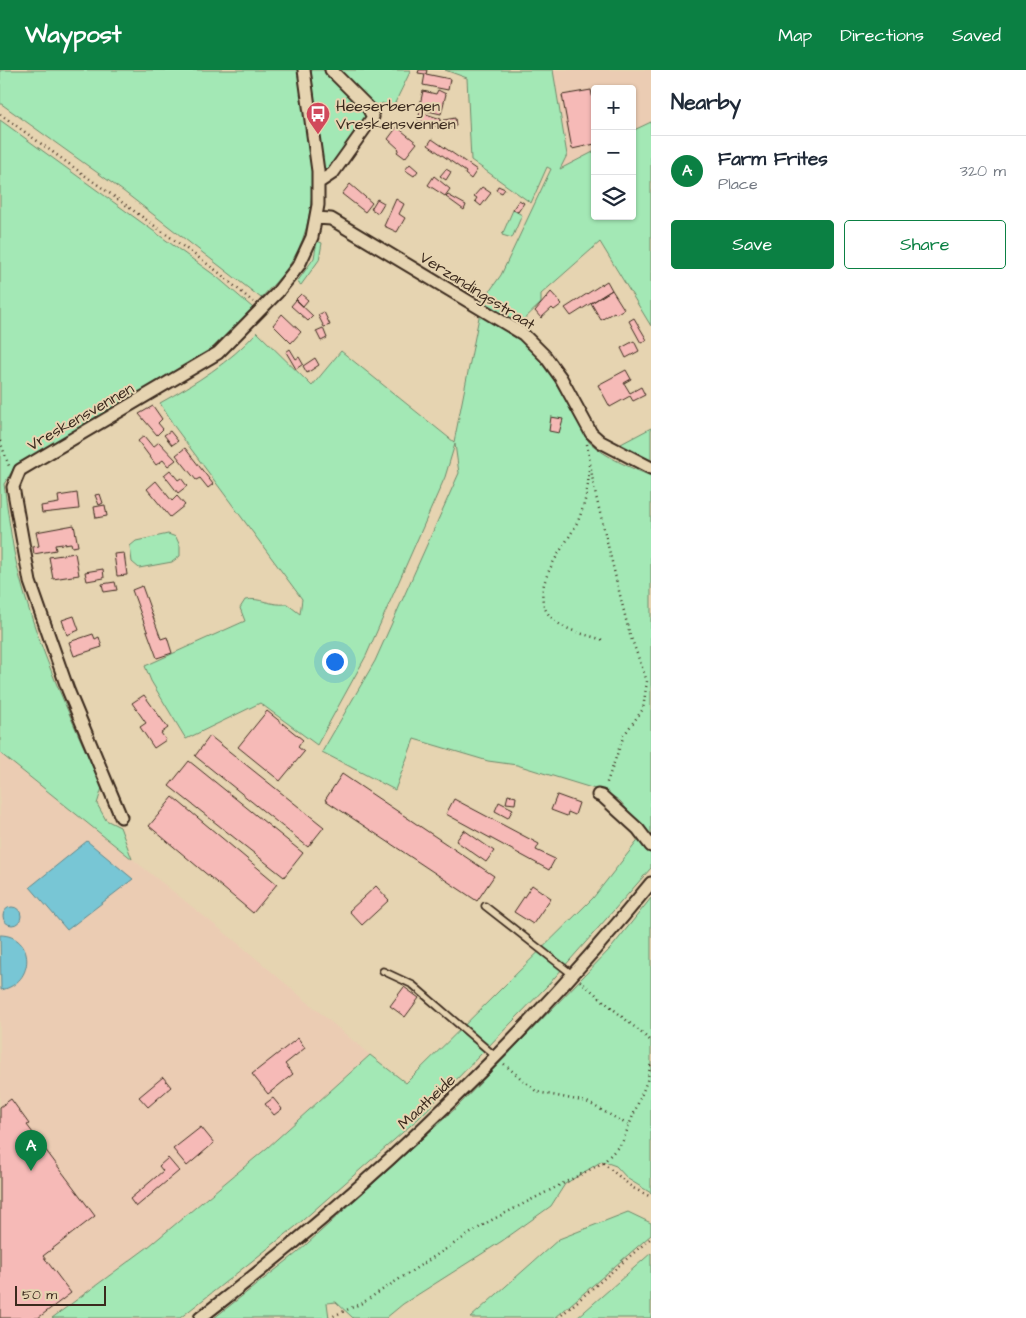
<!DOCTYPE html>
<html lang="en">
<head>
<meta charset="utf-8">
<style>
	body { margin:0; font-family:"Architects Daughter",sans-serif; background:#f2f2f3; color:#1f2937 }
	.controls { position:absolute; right:15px; top:15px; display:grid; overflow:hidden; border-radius:5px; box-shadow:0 1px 4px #0004 }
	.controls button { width:45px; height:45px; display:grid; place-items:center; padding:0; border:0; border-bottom:1px solid #e0e1e3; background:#fff; color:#1f2937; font:25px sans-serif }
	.scale { position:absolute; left:15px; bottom:12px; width:91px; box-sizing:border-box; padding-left:5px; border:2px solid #3b2a1e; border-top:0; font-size:14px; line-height:18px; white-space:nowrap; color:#3b2a1e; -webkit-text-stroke:4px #e6d4b1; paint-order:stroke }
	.you { position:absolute; left:334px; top:591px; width:18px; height:18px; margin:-12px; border:4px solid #fff; border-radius:50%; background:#1a73e8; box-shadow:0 0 0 8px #1a73e833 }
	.badge { display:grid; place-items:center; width:32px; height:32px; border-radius:50%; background:#0b8043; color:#fff; font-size:16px; font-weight:700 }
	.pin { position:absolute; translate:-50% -41px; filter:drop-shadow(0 1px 2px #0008) }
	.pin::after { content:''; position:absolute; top:26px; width:18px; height:15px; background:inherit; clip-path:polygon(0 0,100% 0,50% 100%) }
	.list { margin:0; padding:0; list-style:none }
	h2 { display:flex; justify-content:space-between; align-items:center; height:65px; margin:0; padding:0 20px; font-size:21px }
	h2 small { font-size:16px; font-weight:400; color:#747a83 }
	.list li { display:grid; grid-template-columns:32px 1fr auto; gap:15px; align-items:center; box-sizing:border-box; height:70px; padding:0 20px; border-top:1px solid #e0e1e3 }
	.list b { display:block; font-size:19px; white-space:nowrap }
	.list p { margin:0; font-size:16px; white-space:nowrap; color:#747a83 }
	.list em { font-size:16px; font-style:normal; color:#747a83 }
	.actions { display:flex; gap:10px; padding:15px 20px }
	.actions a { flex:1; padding:11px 0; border:1px solid #0b8043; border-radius:5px; text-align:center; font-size:18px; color:#0b8043 }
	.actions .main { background:#0b8043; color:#fff }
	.icon { flex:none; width:28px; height:28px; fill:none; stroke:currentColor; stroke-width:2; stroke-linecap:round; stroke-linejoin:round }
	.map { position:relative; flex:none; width:651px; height:1248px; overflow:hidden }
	header { display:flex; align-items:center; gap:30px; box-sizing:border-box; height:70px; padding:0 25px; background:#0b8043; color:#fff }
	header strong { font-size:24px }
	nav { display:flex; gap:28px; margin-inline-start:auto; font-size:18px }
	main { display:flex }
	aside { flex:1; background:#fff }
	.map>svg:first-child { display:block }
	.built { fill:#ebccb3 }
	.green { fill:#a3e8b5; stroke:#6f896a }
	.water { fill:#78c6d5; stroke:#60888c }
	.building { fill:#f6bab7; stroke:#3b2a1e }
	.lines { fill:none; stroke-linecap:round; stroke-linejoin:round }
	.lane-casing { stroke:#3b2a1e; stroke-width:9 }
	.street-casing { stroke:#3b2a1e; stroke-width:15 }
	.path { stroke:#3b2a1e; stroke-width:2.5; stroke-dasharray:1 4; stroke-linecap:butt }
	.lane { stroke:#e6d4b1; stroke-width:5.5 }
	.street { stroke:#e6d4b1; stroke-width:11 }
	.labels { text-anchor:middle; stroke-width:4; stroke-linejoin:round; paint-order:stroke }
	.poi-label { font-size:16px; fill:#3b2a1e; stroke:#e6d4b1; text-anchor:start }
	.street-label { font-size:16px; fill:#3b2a1e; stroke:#e6d4b1 }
</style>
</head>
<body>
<header>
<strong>Waypost</strong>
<nav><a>Map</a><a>Directions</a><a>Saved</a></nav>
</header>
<main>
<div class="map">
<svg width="651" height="1248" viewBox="0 0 651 1248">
	<rect width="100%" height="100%" fill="#e6d4b1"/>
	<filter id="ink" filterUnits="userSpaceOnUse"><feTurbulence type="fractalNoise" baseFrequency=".02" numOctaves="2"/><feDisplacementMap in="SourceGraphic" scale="10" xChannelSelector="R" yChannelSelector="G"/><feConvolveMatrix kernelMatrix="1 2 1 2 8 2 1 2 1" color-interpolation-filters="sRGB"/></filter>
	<g filter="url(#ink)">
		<!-- built -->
		<path class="built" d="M553,0H651V52L632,61V19H595V81L560,100L567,84Z
			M0,683L240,875L370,985L267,1078L148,1177L52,1248H0Z"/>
		<!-- green -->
		<path class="green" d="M0,0H298C306,59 325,124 298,180C289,199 275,213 261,228L123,121L0,33Z
			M311,0H323L363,41L366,48L329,100L323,99Z
			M340,0H411L393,37L382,33L378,38Z
			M445,0H553L567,85L560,99L595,81V146H632V61L651,52V256L600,172L541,224V233L520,253L482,232L501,205L551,99L547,97L531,133L471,90L467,8Z
			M0,50L217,207L253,238L206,284L16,395L4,414C7,436 10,459 14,482C30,562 69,643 102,718L97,734L106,750L120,757L132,789L0,683Z
			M513,140L522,145L512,168L502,165Z
			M317,171L322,173L319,190L301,215L297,212L314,188Z
			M480,242L513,263L541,287L589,372C607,388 629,397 651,406V768L620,731L608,723L517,695L488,691L414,669L395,720L322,682L375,591L459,403L455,374L445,407L366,586L317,675L260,633L186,669L151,611L145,596L245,551L240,538L245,530C261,527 269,536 287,534L300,544L302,529L174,356L160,333C196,313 229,293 257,262L312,316L341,281L454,372Z
			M651,358V390L619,375Z
			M168,464L176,467L180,476V486L172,492L139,498L132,492L130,476L136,471Z
			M640,768L651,783V798L548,915L419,1048L295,1157L180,1248H52L148,1177L267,1078L370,985L406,1013L593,828Z
			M651,828V1123L628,1109L616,1096L602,1091L565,1114L551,1136L502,1171L403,1234L386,1248H353L336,1232L327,1233L329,1248H214L297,1183L457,1037L612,877Z
			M628,1142L651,1153V1165L555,1248H470L559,1169Z
			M651,1183V1248H577Z"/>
		<!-- water -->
		<path class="water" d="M87,771L133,809L67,860L30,817Z
			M3 846a9 9 0 1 1 18 0a9 9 0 1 1-18 0Z
			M0,865C35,865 36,913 1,920Z"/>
		<!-- building -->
		<path class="building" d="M419,0H427L426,4L450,9L448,20L423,15L425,4L418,3Z
			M438,20L446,24L441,44L419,39L423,21L436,24Z
			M591,20L595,39V74L572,79L562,25Z
			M420,42L441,49L439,57L418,50Z
			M455,48L456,56L446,58L444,50Z
			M397,57L417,73L405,88L397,82L399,79L388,69Z
			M432,69L477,100L471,109L465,104L466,102L428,75Z
			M410,94L418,101L414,106L405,100Z
			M446,99L451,102L446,110L440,106Z
			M434,106L450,119L445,126L428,115Z
			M350,114L372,133L365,142L342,124Z
			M498,116L505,119L502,123L496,120Z
			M482,117L491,123L481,136L475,131L477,128L474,126Z
			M448,125L466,135L464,140L446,127Z
			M377,129L384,133L378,143L371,139Z
			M396,129L404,134L399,144L405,148L397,162L384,156Z
			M519,130L524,133L518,142L513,139Z
			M607,211L612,220L571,246L565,238Z
			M612,220L624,239L616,244L614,242L601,250L591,233Z
			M551,222L562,234L554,240L552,238L541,248L535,241Z
			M301,224L308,230L303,236L296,229Z
			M296,230L313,246L308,251L291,236Z
			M324,242L330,255L324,257L318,245Z
			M282,244L301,262L291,273L273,255Z
			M634,248L647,270L641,273L629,251Z
			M323,258L327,268L321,271L316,261Z
			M634,271L639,281L626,288L621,278Z
			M290,279L296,289L299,287L303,294L296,299L286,282Z
			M315,288L319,295L307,303L303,296Z
			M626,300L631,309L624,313L630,323L641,317L645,325L633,331L630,326L610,337L598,315Z
			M153,336L162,349L158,353L163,359L157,365L139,344Z
			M551,347L563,349L559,363L549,361Z
			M170,361L178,371L172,375L164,365Z
			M144,366L153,377L159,372L176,390L168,396L163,390L156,395L138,371Z
			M185,378L213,414L208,418L200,408L196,410L176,385Z
			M170,400L178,410L181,408L187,416L178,423L164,405Z
			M156,411L172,431L177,426L185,435L170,447L147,419Z
			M77,423L79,439L42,443L41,436L59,433L58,426Z
			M100,424L103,433L99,435L95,425Z
			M105,435L107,446L96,448L94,437Z
			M74,455L78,476L72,477L71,473L55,475L56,480L34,484L33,477L39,476L36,462Z
			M75,483L79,505L53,509L49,487Z
			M124,483L127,505L117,506L114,484Z
			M103,499L104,508L87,511L85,502Z
			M115,512L117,520L104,522L102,514Z
			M142,516L161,569L167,567L172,583L157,588L132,520Z
			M74,546L79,560L67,565L62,550Z
			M93,564L95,569L99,567L102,577L74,586L69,572Z
			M144,625L168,658L161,663L166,670L154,678L140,657L146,653L132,633Z
			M267,641L303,670L298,677L304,682L280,711L238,677Z
			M210,666L324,757L308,777L195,686Z
			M189,691L303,783L284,807L169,716Z
			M342,704L494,806L477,831L325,730Z
			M508,725L516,727L515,734L506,733Z
			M557,725L579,733L575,745L568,742L567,746L551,740Z
			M173,727L277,814L253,843L149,756Z
			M454,729L539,774L536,780L555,789L549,800L446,744Z
			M499,732L513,739L508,748L495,741Z
			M464,760L494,781L486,792L456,771Z
			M532,815L551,828L533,854L514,842Z
			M376,816L389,830L362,855L349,841Z
			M404,917L419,928L405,947L390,936Z
			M298,968L305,978L285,994L293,1004L268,1024L252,1004Z
			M163,1007L171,1017L148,1037L139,1027Z
			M273,1028L282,1039L274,1045L265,1034Z
			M11,1029L29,1054L27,1055L95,1146L43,1186L71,1223L38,1248H0V1037Z
			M201,1057L214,1073L187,1096L173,1079Z
			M168,1088L179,1101L136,1137L130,1129L163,1101L159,1096Z"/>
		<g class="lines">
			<defs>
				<path id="lane" d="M485,836L573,905
					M383,901L413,915L495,986"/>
				<path id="street" d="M318,113L333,103L373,47L367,36L331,0
					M316,148L331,149L523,264L545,286L561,308L591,363L601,372L651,398
					M598,725L602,726L638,759L651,776
					M121,747L68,620L30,512L13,417L20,400L218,283L277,223L299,195L312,167L318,135V101L304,0
					M200,1248C365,1121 519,975 651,813"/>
			</defs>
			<!-- lane casing -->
			<use href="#lane" class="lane-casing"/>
			<!-- street casing -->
			<use href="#street" class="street-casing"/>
			<!-- path -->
			<path class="path" d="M0,44L217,201L253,232
				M0,371L9,396
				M587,374L594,418L629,562L647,611L643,639L624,665L606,715
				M589,395C589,415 586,432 578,451C565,479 522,522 554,550C566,561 588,565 603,570
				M580,911L651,971
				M504,994L537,1022L587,1032L630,1056
				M603,1093L633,1118L651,1127
				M329,1248L362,1233L488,1152L603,1093L622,1073L647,1011L651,993
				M558,1248L651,1168"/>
			<!-- lane -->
			<use href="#lane" class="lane"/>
			<!-- street -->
			<use href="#street" class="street"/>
		</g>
	</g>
	<!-- icons -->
	<defs>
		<symbol id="bus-pin" viewBox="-11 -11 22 30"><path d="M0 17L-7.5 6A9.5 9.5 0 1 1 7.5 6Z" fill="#d1495b" stroke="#e6d4b1"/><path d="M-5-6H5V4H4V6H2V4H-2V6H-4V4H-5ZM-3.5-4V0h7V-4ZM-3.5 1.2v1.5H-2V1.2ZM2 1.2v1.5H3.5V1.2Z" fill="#fff"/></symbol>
	</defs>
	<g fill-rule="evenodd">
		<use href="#bus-pin" x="304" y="30" width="28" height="38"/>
	</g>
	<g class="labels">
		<!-- poi labels -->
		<g class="poi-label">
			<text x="336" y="41">Heeserbergen<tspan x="336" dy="18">Vreskensvennen</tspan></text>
		</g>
		<!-- street labels -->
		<g class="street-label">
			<text transform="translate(478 220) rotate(32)" y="6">Verzandingsstraat</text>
			<text transform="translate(80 346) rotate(-30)" y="6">Vreskensvennen</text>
			<text transform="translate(426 1031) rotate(-43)" y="6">Maatheide</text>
		</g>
	</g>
</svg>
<div class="controls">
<button>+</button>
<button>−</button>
<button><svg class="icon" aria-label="layers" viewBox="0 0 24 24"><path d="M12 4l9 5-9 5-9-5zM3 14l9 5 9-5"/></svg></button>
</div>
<div class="scale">50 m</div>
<div class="you"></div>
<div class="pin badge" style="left:31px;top:1101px">A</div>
</div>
<aside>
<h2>Nearby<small></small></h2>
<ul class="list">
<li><span class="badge">A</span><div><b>Farm Frites</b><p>Place</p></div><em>320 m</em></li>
</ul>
<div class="actions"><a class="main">Save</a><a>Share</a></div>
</aside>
</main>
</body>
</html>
